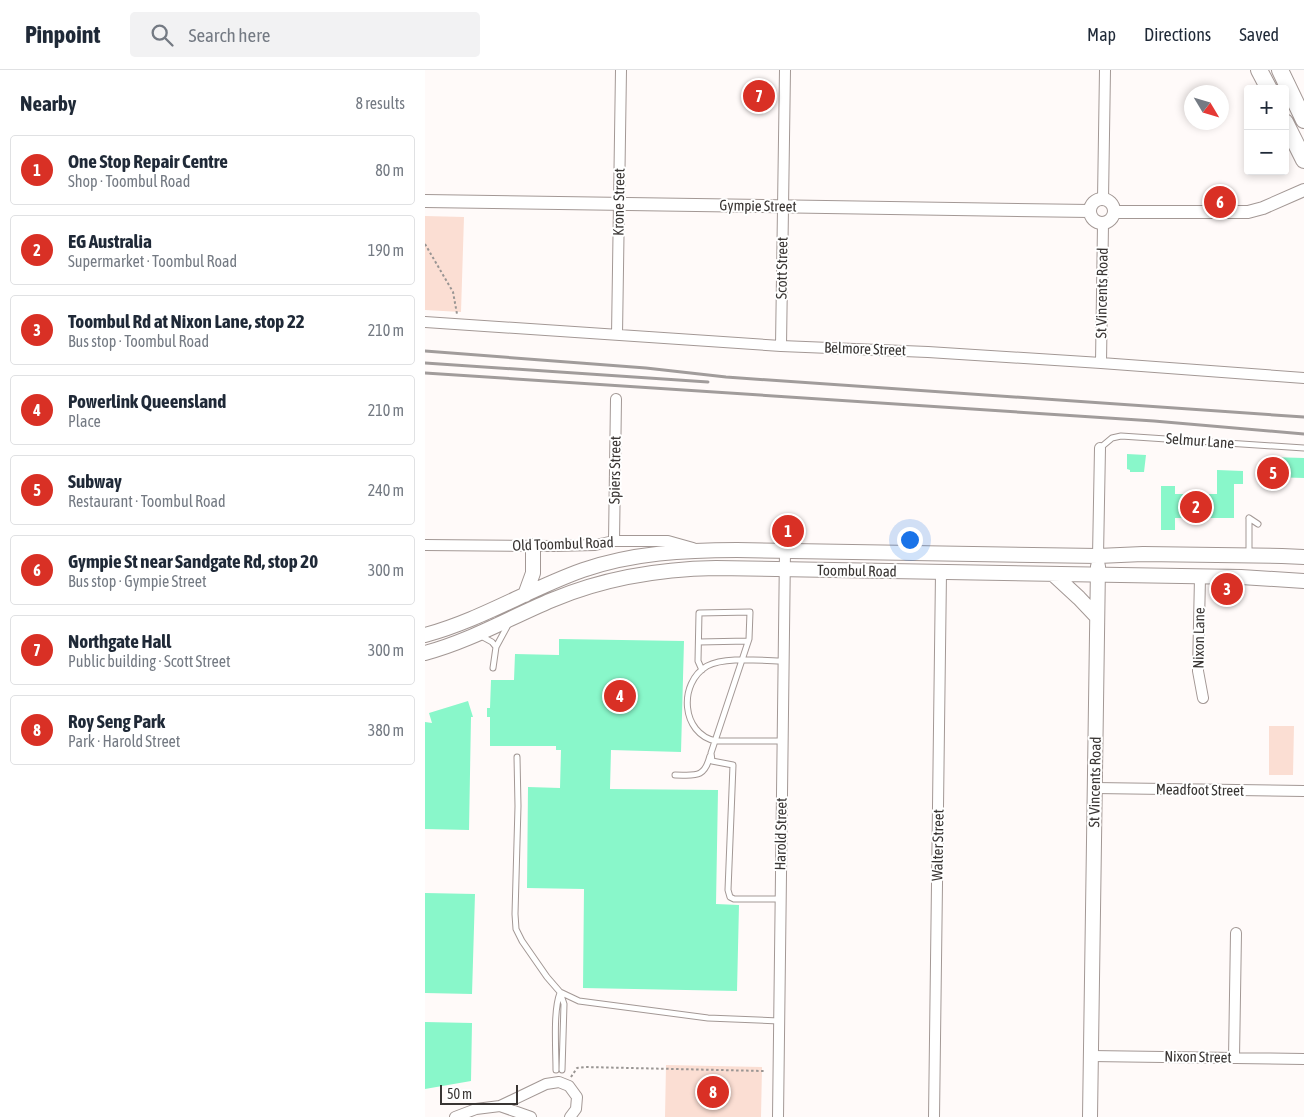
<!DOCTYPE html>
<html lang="en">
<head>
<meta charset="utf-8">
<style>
	body { margin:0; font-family:"Asap Condensed",sans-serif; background:#f2f2f3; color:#1f2937 }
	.controls { position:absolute; right:15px; top:15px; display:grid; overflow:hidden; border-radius:5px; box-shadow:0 2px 8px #0003 }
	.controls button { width:45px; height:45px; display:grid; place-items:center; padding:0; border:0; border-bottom:1px solid #e0e1e3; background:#fff; color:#1f2937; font:25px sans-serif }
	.compass { position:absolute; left:759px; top:15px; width:45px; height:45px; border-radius:50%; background:#fff; box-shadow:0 2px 8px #0003; rotate:128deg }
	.scale { position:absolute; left:15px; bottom:12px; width:78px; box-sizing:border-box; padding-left:5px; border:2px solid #393533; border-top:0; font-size:14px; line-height:18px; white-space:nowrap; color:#393533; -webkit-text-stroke:4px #fff; paint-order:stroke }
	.you { position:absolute; left:484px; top:469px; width:18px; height:18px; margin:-12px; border:4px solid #fff; border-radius:50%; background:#1a73e8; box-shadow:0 0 0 8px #1a73e833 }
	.badge { display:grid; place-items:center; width:32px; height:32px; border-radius:50%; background:#d93025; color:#fff; font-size:16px; font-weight:700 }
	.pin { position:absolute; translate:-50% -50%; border:2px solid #fff; box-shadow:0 1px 5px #0006 }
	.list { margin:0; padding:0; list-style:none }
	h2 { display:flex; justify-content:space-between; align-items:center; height:65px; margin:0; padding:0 20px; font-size:21px }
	h2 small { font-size:16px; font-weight:400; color:#747a83 }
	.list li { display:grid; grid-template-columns:32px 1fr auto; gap:15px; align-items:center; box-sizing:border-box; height:70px; margin:0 10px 10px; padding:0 10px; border:1px solid #e0e1e3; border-radius:5px }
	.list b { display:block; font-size:19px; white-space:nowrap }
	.list p { margin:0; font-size:16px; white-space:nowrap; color:#747a83 }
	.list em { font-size:16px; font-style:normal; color:#747a83 }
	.icon { flex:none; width:28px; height:28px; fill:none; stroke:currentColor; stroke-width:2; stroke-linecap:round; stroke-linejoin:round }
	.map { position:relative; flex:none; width:879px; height:1047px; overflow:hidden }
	header { display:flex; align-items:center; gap:30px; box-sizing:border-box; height:70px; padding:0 25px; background:#fff; border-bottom:1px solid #e0e1e3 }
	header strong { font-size:24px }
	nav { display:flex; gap:28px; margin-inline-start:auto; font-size:18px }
	.search { width:350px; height:45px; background:#f2f2f3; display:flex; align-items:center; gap:12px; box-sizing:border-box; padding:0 18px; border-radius:5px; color:#747a83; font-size:19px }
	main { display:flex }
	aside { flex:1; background:#fff }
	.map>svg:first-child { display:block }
	.green { fill:#fbded3 }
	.building { fill:#89f7ca }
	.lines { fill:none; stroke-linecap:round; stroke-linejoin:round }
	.service-casing { stroke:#a39895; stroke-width:7 }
	.minor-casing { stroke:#a39895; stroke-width:12 }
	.tertiary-casing { stroke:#a39895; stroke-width:14 }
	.secondary-casing { stroke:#a39895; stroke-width:16 }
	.trunk-casing { stroke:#a39895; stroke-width:18 }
	.path { stroke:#999593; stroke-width:2; stroke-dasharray:2.5 2.5; stroke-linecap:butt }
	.service { stroke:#fff; stroke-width:5 }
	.minor { stroke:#fff; stroke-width:10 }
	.tertiary { stroke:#fff; stroke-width:12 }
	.secondary { stroke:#fff; stroke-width:14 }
	.trunk { stroke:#fff; stroke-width:16 }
	.rail { stroke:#a19c9b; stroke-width:3 }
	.labels { text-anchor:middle; stroke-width:4; stroke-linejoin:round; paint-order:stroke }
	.street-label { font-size:15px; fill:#393533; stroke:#fff }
</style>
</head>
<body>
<header>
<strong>Pinpoint</strong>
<div class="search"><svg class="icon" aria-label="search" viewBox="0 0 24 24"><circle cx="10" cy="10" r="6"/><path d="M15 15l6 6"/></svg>Search here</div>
<nav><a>Map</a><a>Directions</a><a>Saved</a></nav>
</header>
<main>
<aside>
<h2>Nearby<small>8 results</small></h2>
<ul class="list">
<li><span class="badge">1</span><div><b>One Stop Repair Centre</b><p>Shop · Toombul Road</p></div><em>80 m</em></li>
<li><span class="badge">2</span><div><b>EG Australia</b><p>Supermarket · Toombul Road</p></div><em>190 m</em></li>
<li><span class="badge">3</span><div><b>Toombul Rd at Nixon Lane, stop 22</b><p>Bus stop · Toombul Road</p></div><em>210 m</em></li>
<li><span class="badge">4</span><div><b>Powerlink Queensland</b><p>Place</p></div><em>210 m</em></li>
<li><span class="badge">5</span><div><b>Subway</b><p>Restaurant · Toombul Road</p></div><em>240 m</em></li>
<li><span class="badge">6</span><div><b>Gympie St near Sandgate Rd, stop 20</b><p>Bus stop · Gympie Street</p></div><em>300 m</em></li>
<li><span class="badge">7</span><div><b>Northgate Hall</b><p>Public building · Scott Street</p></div><em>300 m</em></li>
<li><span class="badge">8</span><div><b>Roy Seng Park</b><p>Park · Harold Street</p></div><em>380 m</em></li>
</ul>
</aside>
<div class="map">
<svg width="879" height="1047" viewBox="0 0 879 1047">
	<rect width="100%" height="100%" fill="#fffaf9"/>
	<!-- green -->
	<path class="green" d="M0,146L39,147L36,242L0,240Z
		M844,656H869L868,705H844Z
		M241,995L337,997L336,1047H240Z"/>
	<!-- building -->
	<path class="building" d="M702,384L721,385L719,402H705V400L702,399Z
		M845,387L879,388V408L845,407Z
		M792,400L818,401V414H809V448H750V460H736V416H750V424H792Z
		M134,569L259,571L256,682L186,680L185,719L293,720L291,834L314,835L312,921L158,918L159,819L102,818L103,717L135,718L136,680H131V676H65V647H62V638H65L66,610H89L90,584L134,585Z
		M43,631L48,647H46L44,760L0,759V652L7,653L4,643Z
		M0,823L50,824L47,924L0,923Z
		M0,952L47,953L46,1011L0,1019Z"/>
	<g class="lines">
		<defs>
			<path id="service" d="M675,378L687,368L696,366L879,378
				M824,448L833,454
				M824,485V448
				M56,566L67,572L71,577
				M274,572L323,571
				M68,598L71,577L84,553
				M277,600L273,591L274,543L325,542L324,569L286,683L287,691L308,695L303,820L305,827L309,829H355
				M358,671H291C256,664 253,613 282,596C301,586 338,591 359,591
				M92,687L93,736L90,844L91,859L97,871L122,907L135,922L139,934L137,1000
				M250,705C270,705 279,709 285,686
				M135,922L154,931L283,948L354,951
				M131,1000C131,979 128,941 135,923"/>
			<path id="minor" d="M678,129L680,0
				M0,252L356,276L503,282L676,293L879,308
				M192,265L196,0
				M356,276L360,0
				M676,293L678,154
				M189,471L191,329
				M0,475L129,476L170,475L189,471H243L268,478
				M673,486L675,378
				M775,507L773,601L778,628
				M670,718L879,721
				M666,986L879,989
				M809,988L811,863
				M75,1036L106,1047
				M30,1047L51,1039L75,1036L121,1014L134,1012L144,1016L152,1027L151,1039L145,1047
				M353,1047L360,481
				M509,1047L516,503"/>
			<path id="tertiary" d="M665 141a12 12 0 1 1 24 0a12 12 0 1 1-24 0Z
				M0,131L665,141
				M690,142H823L838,138L879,120"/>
			<path id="secondary" d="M628,504L654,528L672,547
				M100,525L108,503V476
				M0,565C56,550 104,519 158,500C207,483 260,480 312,480L673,486L718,484L857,486L879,487
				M0,583C45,571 84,548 127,530C179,508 234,499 291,498L816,507L879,511
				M665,1047L673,496"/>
			<path id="trunk" d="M834,0L844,19
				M855,0L879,50
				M860,52L879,90"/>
		</defs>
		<!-- service casing -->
		<use href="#service" class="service-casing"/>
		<!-- minor casing -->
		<use href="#minor" class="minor-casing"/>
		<!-- tertiary casing -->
		<use href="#tertiary" class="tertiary-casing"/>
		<!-- secondary casing -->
		<use href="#secondary" class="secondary-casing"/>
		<!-- trunk casing -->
		<use href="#trunk" class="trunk-casing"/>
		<!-- path -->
		<path class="path" d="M0,174L28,222L32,244
			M146,1007L152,998L160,997L339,1001"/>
		<!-- service -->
		<use href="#service" class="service"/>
		<!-- minor -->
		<use href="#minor" class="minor"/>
		<!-- tertiary -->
		<use href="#tertiary" class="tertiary"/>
		<!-- secondary -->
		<use href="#secondary" class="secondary"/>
		<!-- trunk -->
		<use href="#trunk" class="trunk"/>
		<!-- rail -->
		<path class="rail" d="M0,281L221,298L301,307L879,347
			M0,293L283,312
			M0,303L729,351L879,364"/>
	</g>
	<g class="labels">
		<!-- street labels -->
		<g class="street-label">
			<text transform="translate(194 132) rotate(-89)" y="5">Krone Street</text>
			<text transform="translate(333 136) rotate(1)" y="5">Gympie Street</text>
			<text transform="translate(357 198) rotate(-89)" y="5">Scott Street</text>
			<text transform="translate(677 223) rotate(-89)" y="5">St Vincents Road</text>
			<text transform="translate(440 279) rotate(2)" y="5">Belmore Street</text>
			<text transform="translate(775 371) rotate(4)" y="5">Selmur Lane</text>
			<text transform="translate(190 400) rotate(-89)" y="5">Spiers Street</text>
			<text transform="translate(138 474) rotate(-2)" y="5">Old Toombul Road</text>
			<text transform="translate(432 501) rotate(1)" y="5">Toombul Road</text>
			<text transform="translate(774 568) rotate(-89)" y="5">Nixon Lane</text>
			<text transform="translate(670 712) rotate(-89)" y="5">St Vincents Road</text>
			<text transform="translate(775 720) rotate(1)" y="5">Meadfoot Street</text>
			<text transform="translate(356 764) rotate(-89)" y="5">Harold Street</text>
			<text transform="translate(513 775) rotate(-89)" y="5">Walter Street</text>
			<text transform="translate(773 987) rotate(1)" y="5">Nixon Street</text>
		</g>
	</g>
</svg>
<div class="controls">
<button>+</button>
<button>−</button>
</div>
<svg class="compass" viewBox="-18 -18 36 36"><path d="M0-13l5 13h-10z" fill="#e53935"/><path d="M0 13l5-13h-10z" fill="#747a83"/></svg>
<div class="scale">50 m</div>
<div class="you"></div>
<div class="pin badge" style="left:363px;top:461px">1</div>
<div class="pin badge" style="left:771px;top:437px">2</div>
<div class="pin badge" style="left:802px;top:519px">3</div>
<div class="pin badge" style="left:195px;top:626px">4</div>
<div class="pin badge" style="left:848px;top:403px">5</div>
<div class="pin badge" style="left:795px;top:132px">6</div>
<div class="pin badge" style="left:334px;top:26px">7</div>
<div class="pin badge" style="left:288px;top:1022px">8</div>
</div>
</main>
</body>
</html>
